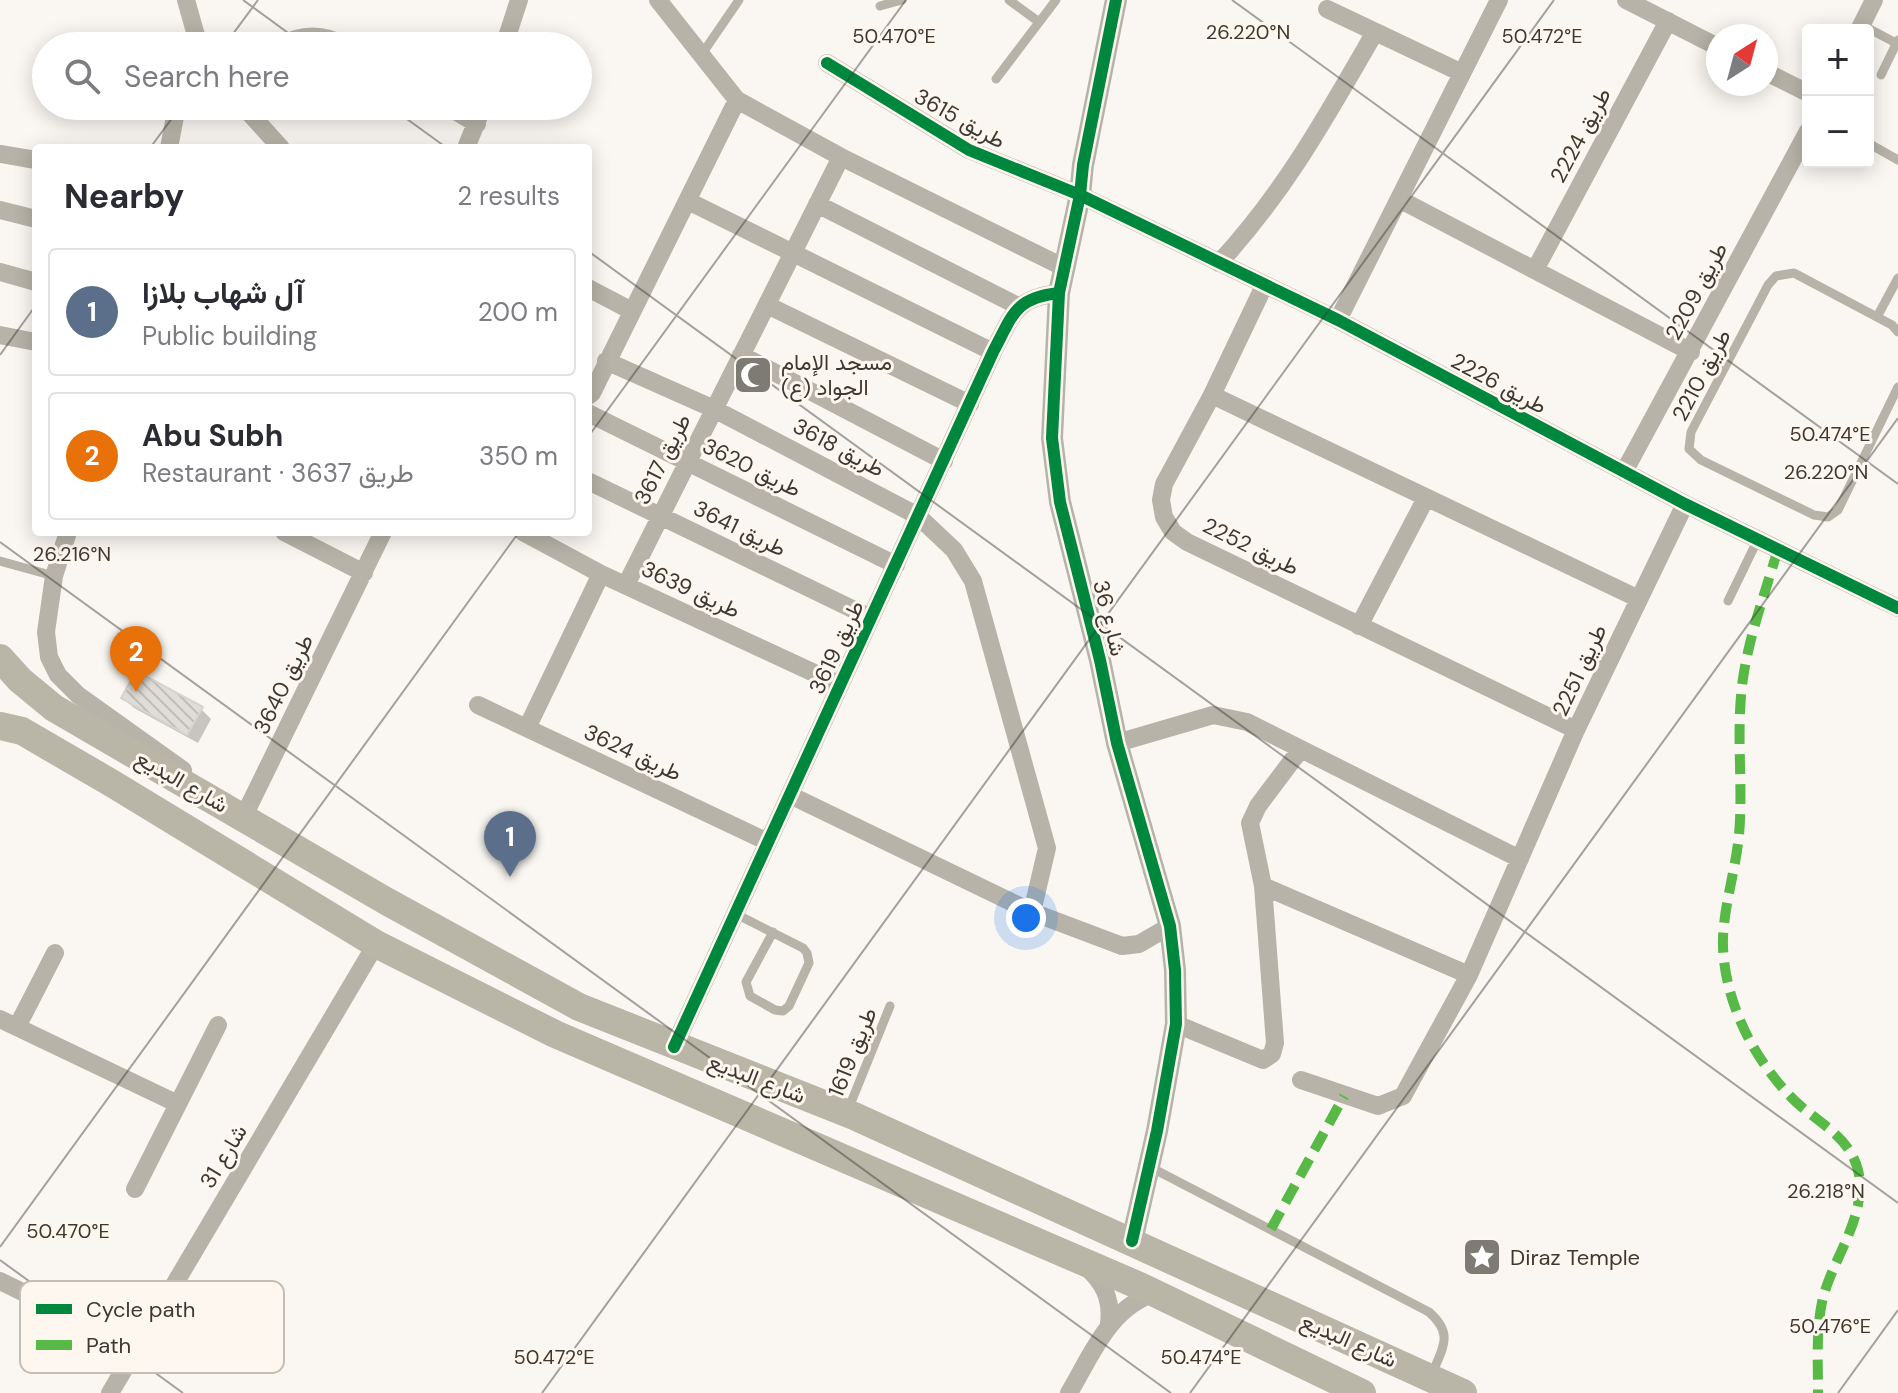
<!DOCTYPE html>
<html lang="en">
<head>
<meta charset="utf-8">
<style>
	body { margin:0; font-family:"DM Sans",Vazirmatn,sans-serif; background:#f2f2f3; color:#2b2b33 }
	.controls { position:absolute; right:24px; top:24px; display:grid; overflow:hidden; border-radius:8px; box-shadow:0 4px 20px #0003 }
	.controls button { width:72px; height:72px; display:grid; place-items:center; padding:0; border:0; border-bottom:2px solid #e1e1e2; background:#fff; color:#2b2b33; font:40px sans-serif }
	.compass { position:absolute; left:1706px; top:24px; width:72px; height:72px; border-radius:50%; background:#fff; box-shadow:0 4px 20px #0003; rotate:36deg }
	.you { position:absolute; left:1026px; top:918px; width:28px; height:28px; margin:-20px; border:6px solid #fff; border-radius:50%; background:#1a73e8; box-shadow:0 0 0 12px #1a73e833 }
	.badge { display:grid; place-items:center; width:52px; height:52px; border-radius:50%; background:#111827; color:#fff; font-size:26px; font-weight:700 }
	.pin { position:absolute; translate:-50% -66px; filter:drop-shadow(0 2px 4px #0008) }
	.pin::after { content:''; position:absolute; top:42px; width:28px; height:24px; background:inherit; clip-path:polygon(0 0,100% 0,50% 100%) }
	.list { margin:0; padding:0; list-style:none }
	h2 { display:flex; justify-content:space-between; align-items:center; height:104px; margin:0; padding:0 32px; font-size:34px }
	h2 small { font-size:26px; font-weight:400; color:#7c7c81 }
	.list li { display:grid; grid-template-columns:52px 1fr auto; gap:24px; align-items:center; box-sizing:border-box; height:128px; margin:0 16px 16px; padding:0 16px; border:2px solid #e1e1e2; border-radius:8px }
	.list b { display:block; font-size:30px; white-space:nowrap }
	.list p { margin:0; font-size:26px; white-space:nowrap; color:#7c7c81 }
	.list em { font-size:26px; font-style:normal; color:#7c7c81 }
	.icon { flex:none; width:44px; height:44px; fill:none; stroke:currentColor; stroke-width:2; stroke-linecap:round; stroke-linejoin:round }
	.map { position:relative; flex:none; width:1898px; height:1393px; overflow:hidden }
	.search { position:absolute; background:#fff; box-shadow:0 4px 20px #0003; left:32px; top:32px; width:560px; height:88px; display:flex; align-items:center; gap:20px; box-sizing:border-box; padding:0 28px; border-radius:44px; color:#7c7c81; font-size:30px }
	.panel { position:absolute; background:#fff; box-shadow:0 4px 20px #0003; left:32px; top:144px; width:560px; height:392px; border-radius:8px }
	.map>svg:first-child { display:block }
	.shadow { fill:#0003 }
	.building { fill:url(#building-back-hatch); stroke:#d7d4cf; stroke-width:2 }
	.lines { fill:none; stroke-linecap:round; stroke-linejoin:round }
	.service { stroke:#b7b3a8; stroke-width:9 }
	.minor { stroke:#b7b3a8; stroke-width:18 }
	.tertiary { stroke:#b7b3a8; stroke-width:22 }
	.primary { stroke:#b9b5a7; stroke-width:28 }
	.quiet { stroke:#58b947; stroke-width:10; stroke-dasharray:20 10; stroke-linecap:butt }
	.cycleway-casing { stroke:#fef7ef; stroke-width:17 }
	.cycleway { stroke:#00873e; stroke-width:12 }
	.ticks { fill:none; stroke:#3c3832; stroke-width:2; stroke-opacity:0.45 }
	.labels { text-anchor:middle; stroke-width:6; stroke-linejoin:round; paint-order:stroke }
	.street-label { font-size:22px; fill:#3c3832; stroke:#fef7ef }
	.poi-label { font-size:22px; fill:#3c3832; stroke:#fef7ef; text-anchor:start }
	.key { fill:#fef7ef; stroke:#c4beb6; stroke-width:2 }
	.key-label { font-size:22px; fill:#3c3832 }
	.ticks-label { font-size:20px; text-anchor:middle; fill:#3c3832; stroke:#fef7ef; stroke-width:6; stroke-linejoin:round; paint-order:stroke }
</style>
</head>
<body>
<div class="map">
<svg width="1898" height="1393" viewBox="0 0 1898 1393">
	<defs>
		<pattern id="building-back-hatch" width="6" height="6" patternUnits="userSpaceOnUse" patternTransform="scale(2)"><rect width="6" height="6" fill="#e0ddd8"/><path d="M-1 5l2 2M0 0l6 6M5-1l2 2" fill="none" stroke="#c1beba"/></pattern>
	</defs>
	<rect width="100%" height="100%" fill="#faf7f2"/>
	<!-- shadow -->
	<path class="shadow" d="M123,698L201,709L211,719L198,743L134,708Z"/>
	<!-- building -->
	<path class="building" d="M136,671L203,707L187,735L121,698Z"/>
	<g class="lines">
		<!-- service -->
		<path class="service" d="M1009,0L1039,22
			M880,6L902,0
			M1862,25L1898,44
			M702,54L739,0
			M1881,75L1898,40
			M996,79L1056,0
			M1868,143L1898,160
			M1877,317L1898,278
			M1898,332L1892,325L1794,273L1776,276L1768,285L1691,432L1689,449L1701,460L1814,515L1828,517L1838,510L1898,387
			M0,561L54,576
			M1728,601L1758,539
			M736,914L803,948L807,953L809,963L789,1006L783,1011L775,1010L750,996L746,982L773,932
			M848,1110L890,1006
			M1150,1167L1429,1312C1454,1334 1443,1347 1432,1374"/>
		<!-- minor -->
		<path class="minor" d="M186,0L199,46
			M658,0L737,100L841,157L1063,267
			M1626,0L1718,47
			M1327,9L1462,73
			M1859,30L1874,0
			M279,46C302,33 323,33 346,46
			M504,46L519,0
			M827,63L969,150L1080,195L1338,320L1685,504L1898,608
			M1766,72L1808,93
			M243,106L281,148
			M447,106L477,124
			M169,148L177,106
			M466,148L483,106
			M0,154L36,160
			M1399,199L1691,352
			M688,201L993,352
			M817,204L1018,306
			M0,210L36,219
			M1219,263C1286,190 1326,117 1375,32
			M1535,270L1668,21
			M0,272L36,282
			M1264,286L1212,395L1164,484L1161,500L1164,517L1173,532L1187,542L1576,730
			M588,288L632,311
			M767,305L970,404
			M1338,320L1499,0
			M0,335L36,342
			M741,355L944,461
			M606,361L714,409L918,516L954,550L973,581L1047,848L1032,912
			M1212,395L1639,599
			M588,396L592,393L737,100
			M588,413L896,565
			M1624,472L1808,131
			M588,481L871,618
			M68,532L54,576L46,632L49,657L58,675L78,695L183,770
			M284,532L364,573
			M523,532L601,574L840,685
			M626,585L841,157
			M1359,626L1426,498
			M478,705L768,842
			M527,728L601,574
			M1117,743L1213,715L1247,722L1520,859
			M790,795L1032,912L1122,946L1139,944L1170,926
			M235,810L244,816L383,532
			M1263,886L1469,975
			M0,1019L178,1104
			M1176,1024L1263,1060L1272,1054L1275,1043L1263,886L1250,823L1258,806L1300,750
			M17,1027L55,953
			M674,1047L993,352C1013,315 1014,298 1059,293
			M1301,1080L1378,1106L1403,1096L1469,975L1576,730L1685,504
			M135,1189L218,1025
			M1086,1267C1104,1282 1112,1300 1109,1324
			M0,1281L137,1348
			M110,1393L376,944
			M1069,1393C1092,1354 1109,1308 1155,1293"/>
		<!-- tertiary -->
		<path class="tertiary" d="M1116,0L1083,165L1080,195L1059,293L1052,438L1060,502L1100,660L1117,743L1170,926L1175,970L1176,1024L1157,1131L1132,1241"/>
		<!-- primary -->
		<path class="primary" d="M0,658L20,680L54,708L386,901L579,1007L854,1116L1463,1393
			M0,726L22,731L113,784L376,944L555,1034L1142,1287L1362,1393"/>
		<!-- quiet -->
		<path class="quiet" d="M1778,549C1764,597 1745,646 1741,696C1737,742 1743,789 1739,835C1736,866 1727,895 1724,925C1719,963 1732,1008 1750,1041C1761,1061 1774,1079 1789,1095C1812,1120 1849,1134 1858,1170C1869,1215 1831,1260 1822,1302C1816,1332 1818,1363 1818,1393
			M1271,1229L1344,1096"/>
		<defs>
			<path id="cycleway" d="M1116,0L1083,165L1080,195L1059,293L1052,438L1060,502L1100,660L1117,743L1170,926L1175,970L1176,1024L1157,1131L1132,1241
				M827,63L969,150L1080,195L1338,320L1685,504L1898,608
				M674,1047L993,352C1013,315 1014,298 1059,293"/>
		</defs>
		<!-- cycleway casing -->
		<use href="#cycleway" class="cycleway-casing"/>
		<!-- cycleway -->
		<use href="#cycleway" class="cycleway"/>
	</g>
	<!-- ticks -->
	<path class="ticks" d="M243,0L306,46M1232,0L1898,484M224,46L258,0M389,106L447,148M150,148L181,106M588,251L1898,1203M0,355L36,305M588,437L906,0M0,542L1171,1393M0,1247L519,532M0,1260L183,1393M542,1393L1554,0M1190,1393L1898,418M1838,1393L1898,1310"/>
	<!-- icons -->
	<defs>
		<symbol id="mosque-square" viewBox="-11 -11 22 22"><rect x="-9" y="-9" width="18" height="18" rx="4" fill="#7e7b75" stroke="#fef7ef"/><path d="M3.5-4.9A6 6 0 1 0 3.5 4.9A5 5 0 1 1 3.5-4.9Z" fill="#fff"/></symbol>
		<symbol id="sight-square" viewBox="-11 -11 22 22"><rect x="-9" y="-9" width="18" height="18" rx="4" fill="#7e7b75" stroke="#fef7ef"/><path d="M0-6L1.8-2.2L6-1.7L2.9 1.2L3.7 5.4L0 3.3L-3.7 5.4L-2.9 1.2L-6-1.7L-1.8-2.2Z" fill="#fff"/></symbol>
	</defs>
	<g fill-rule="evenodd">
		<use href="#mosque-square" x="731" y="353" width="44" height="44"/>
		<use href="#sight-square" x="1460" y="1235" width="44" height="44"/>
	</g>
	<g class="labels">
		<!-- street labels -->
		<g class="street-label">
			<text transform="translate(960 118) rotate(29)" y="8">طريق 3615</text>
			<text transform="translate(1580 135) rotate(-62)" y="8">طريق 2224</text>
			<text transform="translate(1696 291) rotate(-62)" y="8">طريق 2209</text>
			<text transform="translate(1701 375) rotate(-62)" y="8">طريق 2210</text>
			<text transform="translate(1499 383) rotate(28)" y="8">طريق 2226</text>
			<text transform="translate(839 447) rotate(28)" y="8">طريق 3618</text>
			<text transform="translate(662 459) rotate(-63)" y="8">طريق 3617</text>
			<text transform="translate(752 467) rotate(26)" y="8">طريق 3620</text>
			<text transform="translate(740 528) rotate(26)" y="8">طريق 3641</text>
			<text transform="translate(1251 546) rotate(26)" y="8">طريق 2252</text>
			<text transform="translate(691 589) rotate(25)" y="8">طريق 3639</text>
			<text transform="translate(1110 618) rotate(76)" y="8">شارع 36</text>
			<text transform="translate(836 647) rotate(-65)" y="8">طريق 3619</text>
			<text transform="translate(1579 670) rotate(-65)" y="8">طريق 2251</text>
			<text transform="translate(283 684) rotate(-64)" y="8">طريق 3640</text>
			<text transform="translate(633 752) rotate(25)" y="8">طريق 3624</text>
			<text transform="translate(182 781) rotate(30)" y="8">شارع البديع</text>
			<text transform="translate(852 1052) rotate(-68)" y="8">طريق 1619</text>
			<text transform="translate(757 1078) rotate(21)" y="8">شارع البديع</text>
			<text transform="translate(223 1156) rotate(-59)" y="8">شارع 31</text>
			<text transform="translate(1349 1340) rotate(24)" y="8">شارع البديع</text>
		</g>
		<!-- poi labels -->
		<g class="poi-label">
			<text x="781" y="370">مسجد الإمام<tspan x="781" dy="25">الجواد (ع)</tspan></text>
			<text x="1510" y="1265">Diraz Temple</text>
		</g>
	</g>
	<!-- legend -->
	<rect x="20" y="1281" width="264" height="92" rx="12" class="key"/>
	<rect x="36" y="1304" width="36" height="10" fill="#00873e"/>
	<rect x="36" y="1340" width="36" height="10" fill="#58b947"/>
	<g class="key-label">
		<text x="86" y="1317">Cycle path</text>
		<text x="86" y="1353">Path</text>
	</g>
	<g class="ticks-label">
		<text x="1248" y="39">26.220°N</text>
		<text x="894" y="43">50.470°E</text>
		<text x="1542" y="43">50.472°E</text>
		<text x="1830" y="441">50.474°E</text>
		<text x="1826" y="479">26.220°N</text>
		<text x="72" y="561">26.216°N</text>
		<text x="1826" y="1198">26.218°N</text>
		<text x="68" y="1238">50.470°E</text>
		<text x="1830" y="1333">50.476°E</text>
		<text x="554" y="1364">50.472°E</text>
		<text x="1201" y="1364">50.474°E</text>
	</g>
</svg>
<div class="controls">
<button>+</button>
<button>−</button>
</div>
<svg class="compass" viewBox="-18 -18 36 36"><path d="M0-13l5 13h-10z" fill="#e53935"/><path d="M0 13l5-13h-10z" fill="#7c7c81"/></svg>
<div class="you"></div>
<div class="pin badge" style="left:510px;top:877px;background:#5c6f8a">1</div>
<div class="pin badge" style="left:136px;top:692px;background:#e8710a">2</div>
<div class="search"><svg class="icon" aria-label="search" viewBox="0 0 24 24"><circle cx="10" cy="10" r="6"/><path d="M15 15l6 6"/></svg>Search here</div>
<section class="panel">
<h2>Nearby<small>2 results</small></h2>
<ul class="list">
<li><span class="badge" style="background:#5c6f8a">1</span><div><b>آل شهاب بلازا</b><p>Public building</p></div><em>200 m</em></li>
<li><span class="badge" style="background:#e8710a">2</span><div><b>Abu Subh</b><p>Restaurant · طريق 3637</p></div><em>350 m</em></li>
</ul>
</section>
</div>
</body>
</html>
